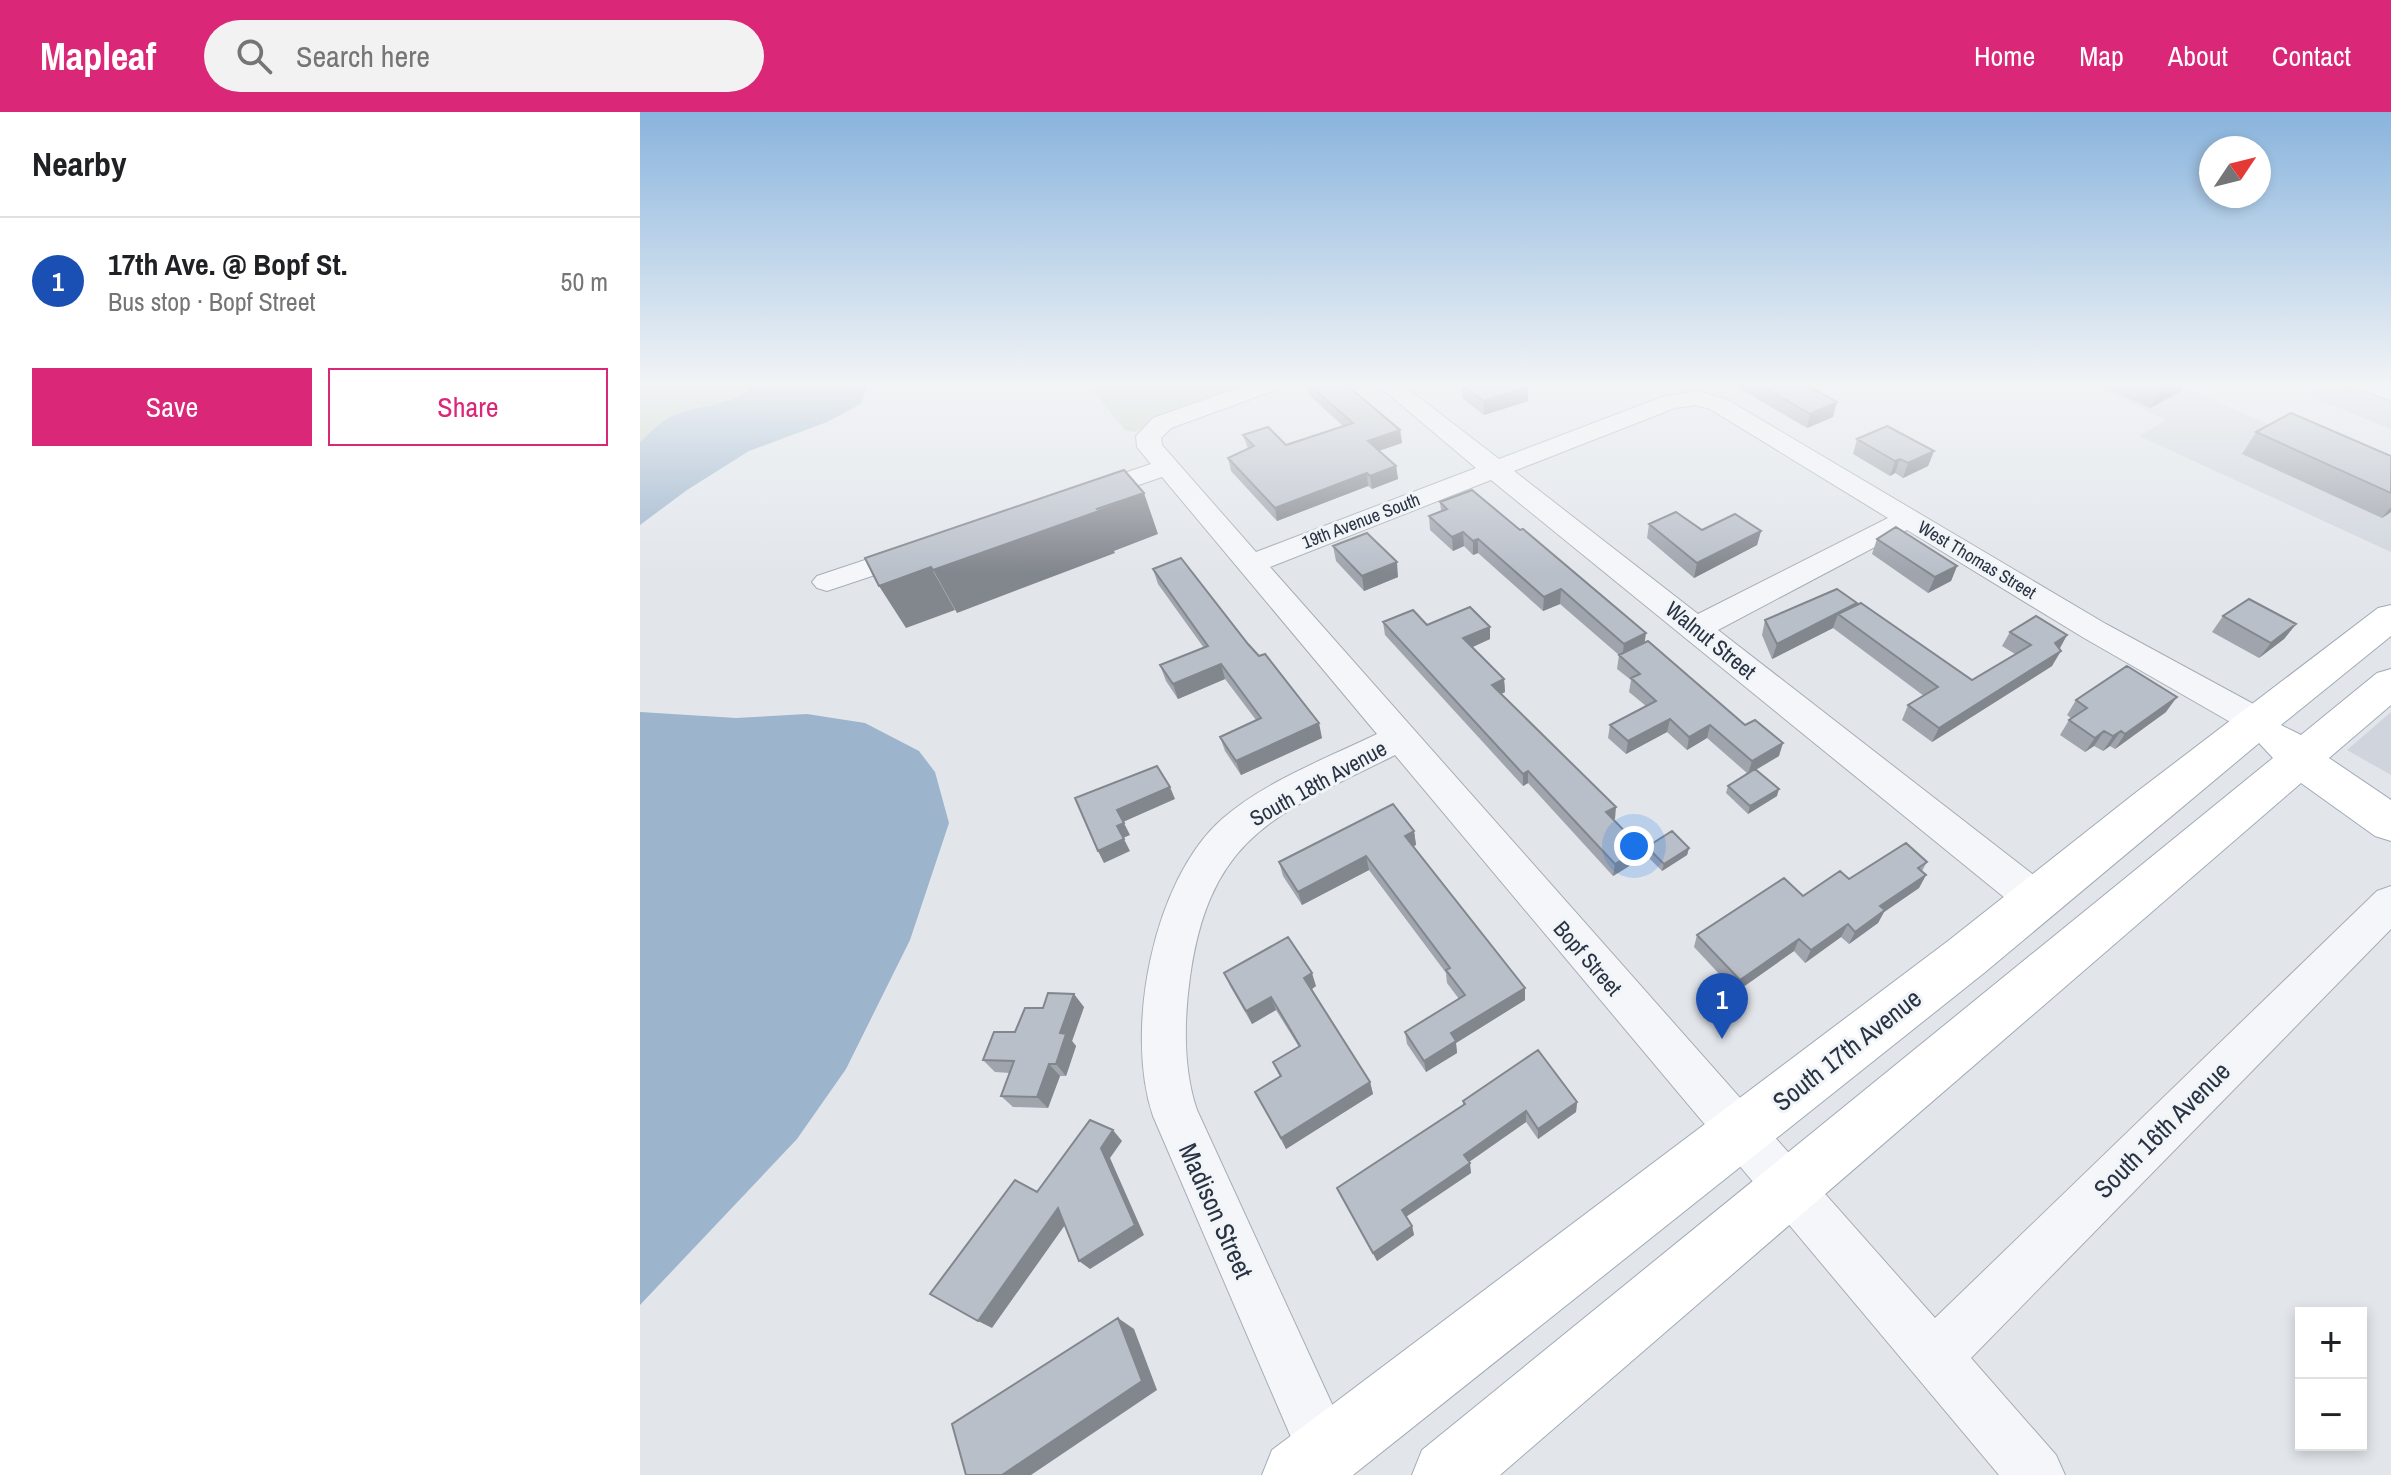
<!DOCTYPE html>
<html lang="en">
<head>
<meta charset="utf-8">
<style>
	body { margin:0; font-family:"Archivo Narrow",sans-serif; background:#f2f2f2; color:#202124 }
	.controls { position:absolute; right:24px; bottom:24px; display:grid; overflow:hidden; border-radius:0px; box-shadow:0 4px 12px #0003 }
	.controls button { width:72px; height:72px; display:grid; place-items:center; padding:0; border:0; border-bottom:2px solid #e0e0e0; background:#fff; color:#202124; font:40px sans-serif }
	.compass { position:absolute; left:1559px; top:24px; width:72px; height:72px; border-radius:50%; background:#fff; box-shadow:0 4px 12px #0003; rotate:55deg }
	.you { position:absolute; left:994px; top:734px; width:28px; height:28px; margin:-20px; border:6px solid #fff; border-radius:50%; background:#1a73e8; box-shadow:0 0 0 12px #1a73e833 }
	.badge { display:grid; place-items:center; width:52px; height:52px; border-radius:50%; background:#db2777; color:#fff; font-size:26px; font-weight:700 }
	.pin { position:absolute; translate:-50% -66px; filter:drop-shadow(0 2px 4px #0008) }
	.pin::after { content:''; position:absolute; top:42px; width:28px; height:24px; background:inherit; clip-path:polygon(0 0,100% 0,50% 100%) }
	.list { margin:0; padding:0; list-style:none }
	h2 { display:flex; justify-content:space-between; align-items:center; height:104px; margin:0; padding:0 32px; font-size:34px }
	h2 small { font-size:26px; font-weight:400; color:#757577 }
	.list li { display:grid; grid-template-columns:52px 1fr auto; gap:24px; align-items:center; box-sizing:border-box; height:128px; padding:0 32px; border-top:2px solid #e0e0e0 }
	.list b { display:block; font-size:30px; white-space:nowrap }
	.list p { margin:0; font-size:26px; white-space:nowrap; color:#757577 }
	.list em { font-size:26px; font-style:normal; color:#757577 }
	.actions { display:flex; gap:16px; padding:24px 32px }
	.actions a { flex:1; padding:18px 0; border:2px solid #db2777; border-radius:0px; text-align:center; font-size:28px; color:#db2777 }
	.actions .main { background:#db2777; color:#fff }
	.icon { flex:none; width:44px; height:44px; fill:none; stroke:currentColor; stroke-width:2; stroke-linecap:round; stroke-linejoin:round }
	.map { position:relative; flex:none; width:1751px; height:1363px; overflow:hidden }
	header { display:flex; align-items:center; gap:48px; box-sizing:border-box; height:112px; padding:0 40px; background:#db2777; color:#fff }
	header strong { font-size:38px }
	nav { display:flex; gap:44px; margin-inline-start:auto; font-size:28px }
	.search { width:560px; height:72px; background:#f2f2f2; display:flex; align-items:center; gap:20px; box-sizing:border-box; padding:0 28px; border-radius:44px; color:#757577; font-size:30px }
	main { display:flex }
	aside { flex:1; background:#fff }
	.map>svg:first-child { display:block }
	.built { fill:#d0d5dd }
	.green { fill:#c8d5c3 }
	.water { fill:#9cb4cc }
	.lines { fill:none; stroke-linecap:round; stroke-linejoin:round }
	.minor-casing { stroke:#a7adb6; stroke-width:2 }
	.major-casing { stroke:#a1aab7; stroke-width:2 }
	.minor { fill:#f5f6f9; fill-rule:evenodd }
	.major { fill:#fff; fill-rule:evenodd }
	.wall { fill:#9fa4ad }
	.shaded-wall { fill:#82868d }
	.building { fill:#b9bfc9; stroke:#82868d; stroke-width:2 }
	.labels { text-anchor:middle; stroke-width:6; stroke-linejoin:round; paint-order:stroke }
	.far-street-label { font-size:18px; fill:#293344; stroke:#f2f5f8 }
	.street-label { font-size:22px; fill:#293344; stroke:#f2f5f8 }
	.near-street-label { font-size:26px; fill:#293344; stroke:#f2f5f8 }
</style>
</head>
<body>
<header>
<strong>Mapleaf</strong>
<div class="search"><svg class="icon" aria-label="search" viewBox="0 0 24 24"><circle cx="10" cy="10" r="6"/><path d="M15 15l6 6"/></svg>Search here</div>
<nav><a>Home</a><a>Map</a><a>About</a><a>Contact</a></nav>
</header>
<main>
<aside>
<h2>Nearby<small></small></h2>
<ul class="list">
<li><span class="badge" style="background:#1a4fb4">1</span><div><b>17th Ave. @ Bopf St.</b><p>Bus stop · Bopf Street</p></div><em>50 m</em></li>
</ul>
<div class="actions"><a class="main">Save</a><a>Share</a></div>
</aside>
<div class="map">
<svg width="1751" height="1363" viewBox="0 0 1751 1363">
	<rect width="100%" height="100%" fill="#e2e6eb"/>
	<!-- built -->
	<path class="built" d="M1443,270H1552L1542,275L1751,365V440L1499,324L1526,308Z
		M1693,270H1712L1751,285V317L1669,284Z
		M1751,600V663L1707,638Z"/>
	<!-- green -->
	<path class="green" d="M0,270H137L108,278L80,293L47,299L28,306L0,330Z
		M445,270H616L528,302L495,320L485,318Z"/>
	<!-- water -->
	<path class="water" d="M82,270H228L221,292L187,310L109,339L47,378L0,413V330C9,322 19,311 30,305C57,292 82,297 108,278L102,273Z
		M0,600L96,606L167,602L225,611L279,639L295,660L309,711L270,828L206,957L157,1027L0,1193Z"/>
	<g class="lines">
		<defs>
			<path id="minor" d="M614,270H648L644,275L531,316L521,326L522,333L616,440L836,356L734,270H759L859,347L1022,285L1057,279L1086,287L1466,512L1630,601L1635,610L1630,619L1618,622L1606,619L1444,526L1267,418L1078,518L1409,775L1415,787L1409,799L1395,803L1381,799L851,368L630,455L1295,1206L1737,779L1751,774V817L1331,1246L1416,1343L1425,1363H1359L755,643C638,702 570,722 550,865C544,908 543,957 557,998L714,1340L706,1360L699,1363L666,1360L513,1004C484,918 513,768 582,707C626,669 685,647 737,622L522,365L446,391L437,389L433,383L437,377L511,352L497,335L496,324L513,306ZM1056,293L1070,297L1248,406L1058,502L874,359L1035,296Z
				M1710,270H1743L1751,273V288L1714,275Z
				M276,431L286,434L290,440L286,446L187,479L177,476L172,470L177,464Z"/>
			<path id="major" d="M1751,493V524L1641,613L1661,623L1737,561L1751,557V593L1689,646L1751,688V729L1735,724L1661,671L860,1363H772L782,1338L1633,646L1619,631L1344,861L713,1363H622L632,1338L1308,829L1494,682L1738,496Z"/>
		</defs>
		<!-- minor casing -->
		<use href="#minor" class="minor-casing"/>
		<!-- major casing -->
		<use href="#major" class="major-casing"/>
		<!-- minor -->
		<use href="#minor" class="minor"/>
		<!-- major -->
		<use href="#major" class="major"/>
	</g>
	<!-- wall -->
	<path class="wall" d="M1088,270H1161L1193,305L1167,316Z
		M1452,270H1546L1540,280L1510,296Z
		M667,271L760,318L762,331L739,339L756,354L758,367L732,377L728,374L637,409L591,359L588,346L608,337L603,323L646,333L703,314L669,283Z
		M821,272L888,289L844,303L822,286Z
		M1616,320L1751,344V400L1742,406L1602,342Z
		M1217,327L1294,339L1288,354L1263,366L1255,361L1250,364L1213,342Z
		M800,390L1004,531L1139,644L1116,658L1137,684L1108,702L1086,681L1088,674L1107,661L1067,626L1047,638L1027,620L986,642L968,626L970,613L1006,594L989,580L991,568L977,557L979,543L920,492L903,499L838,441L833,443L824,434L813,439L790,418L789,404L801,399Z
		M1009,412L1062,418L1121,419L1117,433L1054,466L1007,426Z
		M1237,427L1317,454L1311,469L1288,481L1232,442Z
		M693,434L758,465L724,479L696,449Z
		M513,457L608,532L682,626L601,663L585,639L580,625L616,608L585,567L538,587L526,569L520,553L564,536L518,472Z
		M1217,491V493L1332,568L1375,542L1362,534L1370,520L1427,523L1419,537L1412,554L1292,630L1262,608L1268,593L1284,584L1193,516L1132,547L1122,523L1125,508Z
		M1583,504L1656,512L1644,527L1619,546L1572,520Z
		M743,510L787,513L850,527L832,535L864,567L865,580L861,582L975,707H973L999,748L973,764L888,671L883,674L745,523Z
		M1436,588L1526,600L1475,637L1470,634L1463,639L1454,634L1445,640L1420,623L1429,608L1432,607L1427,603Z
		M774,719L776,733L773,734L885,888L816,931L817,941L786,960L767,932L765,920L819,887L807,871L806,861L729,758L662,793L643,764L639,750Z
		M1007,735L1049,736L1047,743L1022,759L1005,742Z
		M1287,750L1282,759L1286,763L1279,776L1244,800L1238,811L1209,832L1201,825L1165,851L1154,839L1096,880L1054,835L1057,823L1209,767Z
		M584,861L676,874L672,877L730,970L733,982L646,1037L615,980L640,965L633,950L659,935L636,898L612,912L590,874Z
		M444,895L432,929L436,934L426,964H420L408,996L373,995L361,984L370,961L355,960L343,948L403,896Z
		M823,989L937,990L936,1000L898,1027L886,1010L829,1050L831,1061L766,1105L772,1114L774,1123L737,1149L697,1076L823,993Z"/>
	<!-- shaded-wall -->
	<path class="shaded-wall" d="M1531,270H1546L1540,280L1510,296L1522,275Z
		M888,275V289L844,303V289Z
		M1197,290L1193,305L1167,316L1170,302Z
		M760,318L762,331L729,342L728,329Z
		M1294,339L1288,354L1263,366L1268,351Z
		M1260,347L1255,361L1250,364L1255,349Z
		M756,354L758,367L732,377L730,364Z
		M727,361L728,374L637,409L635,396Z
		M504,381L518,422L474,439L475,441L317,501L293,458Z
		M1751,395V400L1742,406Z
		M1121,419L1117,433L1054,466L1057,451Z
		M823,420L824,434L813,439L812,425Z
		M838,427V441L833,443V429Z
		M757,450L758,465L724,479L722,464Z
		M1317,454L1311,469L1288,481L1295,465Z
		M291,455L315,498L266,516L239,474Z
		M921,477L920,492L903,499L904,485Z
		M1217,491L1212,506L1198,502L1193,516L1132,547L1137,532Z
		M1656,512L1644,527L1619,546L1631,531Z
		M850,515V527L824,539L823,526Z
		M1006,521L1004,535L982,546L984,532Z
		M1427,523L1419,538L1415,531Z
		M1421,539L1412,554L1292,630L1299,616Z
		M581,552L585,567L538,587L533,572Z
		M864,567L865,580L853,586L852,573Z
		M1537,585L1526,600L1475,637L1485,622Z
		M1030,607L1027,620L986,642L988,629Z
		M679,611L682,626L601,663L596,649Z
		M1070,613L1067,626L1047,638L1049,625Z
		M1464,619L1454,634L1445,640L1455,626Z
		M1481,619L1470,634L1463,639L1473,624Z
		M1143,631L1139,644L1108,662L1112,649Z
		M888,659V671L883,674V662Z
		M530,675L535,687L483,710L477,698Z
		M1139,677L1137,684L1108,702L1110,694Z
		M976,695L975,707L965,712L966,700Z
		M484,711L490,723L483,726L477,714Z
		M774,719L776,733L767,737L765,724Z
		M484,727L490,739L464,751L458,739Z
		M1001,736L999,748L973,764L975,752Z
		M1049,736L1047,743L1022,759L1024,752Z
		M726,744L729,758L662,793L658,780Z
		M1286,763L1279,776L1244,800L1238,811L1209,832L1215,820L1240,794Z
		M1208,812L1201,825L1165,851L1171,838Z
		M1159,827L1154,839L1096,880L1100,868Z
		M672,861L676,874L669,879L664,866Z
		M885,876V888L816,931L817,941L786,960L784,949L811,921Z
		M434,882L444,895L432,929L436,934L426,964L416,952L420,921Z
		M631,885L636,898L612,912L606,899Z
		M409,952L420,964L408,996L397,985Z
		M730,970L733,982L646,1037L641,1026Z
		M937,990L936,1000L898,1027V1017Z
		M886,999V1010L826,1052L824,1043Z
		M473,1018L482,1029L470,1046L504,1123L450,1157L439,1149L461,1036Z
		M830,1051L831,1061L764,1106L762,1098Z
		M418,1096L430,1106L352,1216L338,1209Z
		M772,1114L774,1123L737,1149L733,1141Z
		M478,1206L494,1217L517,1278L391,1363H362Z"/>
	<!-- building -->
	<path class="building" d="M669,270H703L760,318L728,329L756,354L730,364L727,361L635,396L588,346L614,334L603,323L628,315L646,333L713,311L667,271Z
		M828,270H881L888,275L844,289L821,272Z
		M1115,270H1161L1197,290L1170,302Z
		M1511,270H1531L1522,275Z
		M1651,301L1751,344V381L1616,320Z
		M1247,314L1294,339L1268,351L1260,347L1255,349L1217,327Z
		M484,358L504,381L457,397L459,399L293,458L291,455L239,474L225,446Z
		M832,378L880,418L883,417L1006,521L984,532L921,477L904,485L838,427L833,429L823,420L812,425L789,404L807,397L800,390Z
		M1036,400L1062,418L1095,402L1121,419L1057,451L1009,412Z
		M1256,415L1317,454L1295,465L1237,427Z
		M727,421L757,450L722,464L693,434Z
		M541,446L608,532L619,544L625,542L679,611L596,649L580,625L621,606L581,552L533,572L520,553L568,534L513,457Z
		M1197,477L1217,491L1137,532L1125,508Z
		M1609,487L1656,512L1631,531L1583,504Z
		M1221,491L1332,568L1391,533L1370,520L1396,504L1427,523L1415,531L1421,539L1299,616L1268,593L1298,575L1198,502Z
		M830,495L850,515L823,526L864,567L852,573L976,695L966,700L1001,736L975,752L888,659L883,662L743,510L773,498L787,513Z
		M1008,529L1105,613L1115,608L1143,631L1112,649L1070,613L1049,625L1030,607L988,629L970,613L1016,589L991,566L1000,562L979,543Z
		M1487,554L1537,585L1485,622L1481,619L1473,624L1464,619L1455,626L1429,608L1447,596L1436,588Z
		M517,654L530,675L477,698L484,711L477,714L484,727L458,739L435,686Z
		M1115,657L1139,677L1110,694L1088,674Z
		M753,692L774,719L765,724L885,876L811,921L816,929L784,949L765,920L825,883L806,858L810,856L726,744L658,780L639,750Z
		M1032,719L1049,736L1024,752L1007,735Z
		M1266,731L1287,750L1278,756L1286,763L1240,794L1245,798L1215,820L1208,812L1171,838L1159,827L1100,868L1057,823L1144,766L1163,784L1200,759L1209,767Z
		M648,825L672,861L664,866L730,970L641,1026L615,980L641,964L633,950L660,934L631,885L606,899L584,861Z
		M408,881L434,882L420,921L426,922L416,952H409L397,985L361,984L374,949L343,948L354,920H375L385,896H403Z
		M898,938L937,990L898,1017L886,999L824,1043L830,1051L762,1098L772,1114L733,1141L697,1076L825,992L823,989Z
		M450,1008L473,1018L461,1036L495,1113L439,1149L418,1096L338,1209L290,1182L375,1068L397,1080Z
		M478,1206L502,1269L362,1363H326L312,1312Z"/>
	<!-- sky -->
	<linearGradient id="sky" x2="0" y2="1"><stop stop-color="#89b4dd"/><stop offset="0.59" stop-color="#f2f4f6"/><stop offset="1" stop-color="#f2f4f6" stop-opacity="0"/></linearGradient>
	<rect width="1751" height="461" fill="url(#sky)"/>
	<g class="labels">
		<!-- far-street labels -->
		<g class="far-street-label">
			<text transform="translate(721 409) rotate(-21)" y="6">19th Avenue South</text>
			<text transform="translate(1337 448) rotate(31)" y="6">West Thomas Street</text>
		</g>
		<!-- street labels -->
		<g class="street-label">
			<text transform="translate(1071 528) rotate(39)" y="8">Walnut Street</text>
			<text transform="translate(678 671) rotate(-29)" y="8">South 18th Avenue</text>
			<text transform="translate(948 846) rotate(49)" y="8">Bopf Street</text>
		</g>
		<!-- near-street labels -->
		<g class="near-street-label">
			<text transform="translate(1207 938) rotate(-38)" y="9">South 17th Avenue</text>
			<text transform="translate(1522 1018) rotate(-45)" y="9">South 16th Avenue</text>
			<text transform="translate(576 1099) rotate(66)" y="9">Madison Street</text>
		</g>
	</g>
</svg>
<div class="controls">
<button>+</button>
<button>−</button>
</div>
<svg class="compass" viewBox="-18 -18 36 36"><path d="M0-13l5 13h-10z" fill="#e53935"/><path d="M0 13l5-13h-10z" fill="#757577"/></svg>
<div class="you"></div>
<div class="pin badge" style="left:1082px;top:927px;background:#1a4fb4">1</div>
</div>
</main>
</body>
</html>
